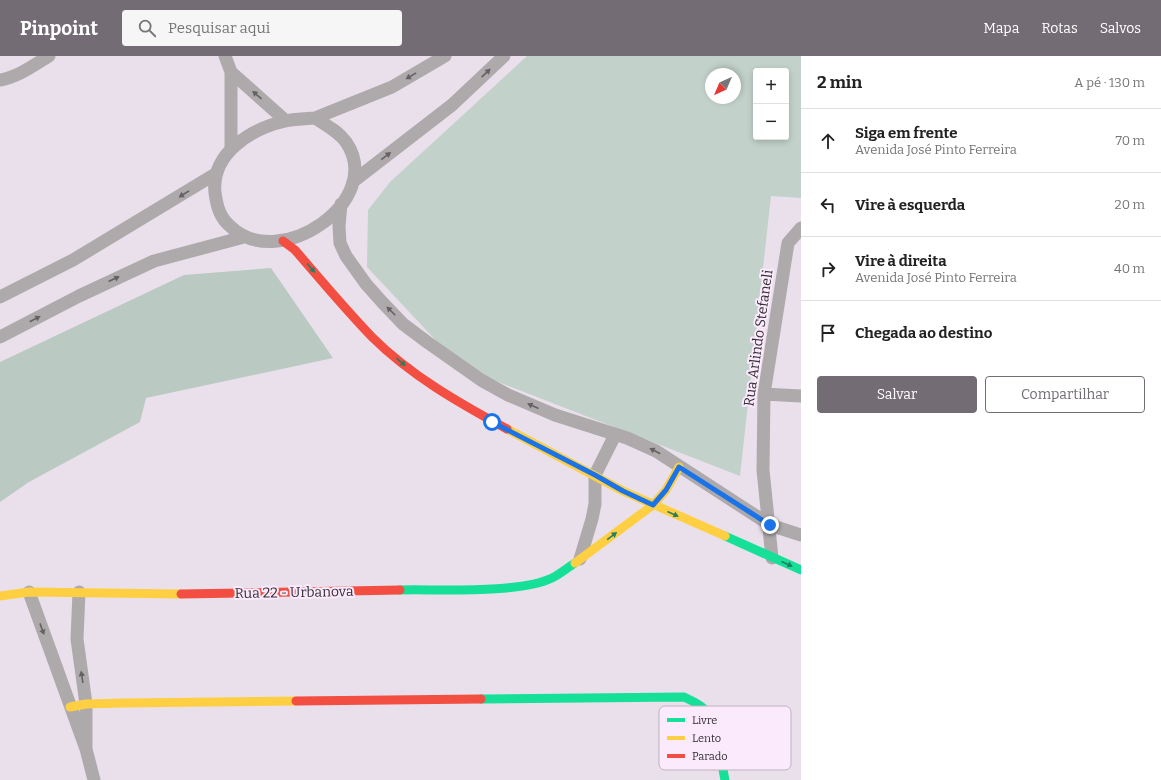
<!DOCTYPE html>
<html lang="pt">
<head>
<meta charset="utf-8">
<style>
	body { margin:0; font-family:Bitter,serif; background:#f6f6f6; color:#222 }
	.controls { position:absolute; right:12px; top:12px; display:grid; overflow:hidden; border-radius:4px; box-shadow:0 2px 6px #0003 }
	.controls button { width:36px; height:36px; display:grid; place-items:center; padding:0; border:0; border-bottom:1px solid #e0e0e0; background:#fff; color:#222; font:20px sans-serif }
	.compass { position:absolute; left:705px; top:12px; width:36px; height:36px; border-radius:50%; background:#fff; box-shadow:0 2px 6px #0003; rotate:224deg }
	.stop { position:absolute; width:12px; height:12px; margin:-9px; border:3px solid #1a73e8; border-radius:50%; background:#fff }
	.stop.end { background:#1a73e8; border-color:#fff; box-shadow:0 1px 4px #0008 }
	.list { margin:0; padding:0; list-style:none }
	h2 { display:flex; justify-content:space-between; align-items:center; height:52px; margin:0; padding:0 16px; font-size:17px }
	h2 small { font-size:13px; font-weight:400; color:#767676 }
	.list li { display:grid; grid-template-columns:26px 1fr auto; gap:12px; align-items:center; box-sizing:border-box; height:64px; padding:0 16px; border-top:1px solid #e0e0e0 }
	.list b { display:block; font-size:15px; white-space:nowrap }
	.list p { margin:0; font-size:13px; white-space:nowrap; color:#767676 }
	.list em { font-size:13px; font-style:normal; color:#767676 }
	.actions { display:flex; gap:8px; padding:12px 16px }
	.actions a { flex:1; padding:9px 0; border:1px solid #746c75; border-radius:4px; text-align:center; font-size:14px; color:#746c75 }
	.actions .main { background:#746c75; color:#fff }
	.icon { flex:none; width:22px; height:22px; fill:none; stroke:currentColor; stroke-width:2; stroke-linecap:round; stroke-linejoin:round }
	.map { position:relative; flex:none; width:801px; height:724px; overflow:hidden }
	header { display:flex; align-items:center; gap:24px; box-sizing:border-box; height:56px; padding:0 20px; background:#746c75; color:#fff }
	header strong { font-size:19px }
	nav { display:flex; gap:22px; margin-inline-start:auto; font-size:14px }
	.search { width:280px; height:36px; background:#f6f6f6; display:flex; align-items:center; gap:10px; box-sizing:border-box; padding:0 14px; border-radius:4px; color:#767676; font-size:15px }
	main { display:flex }
	aside { flex:1; background:#fff }
	.map>svg:first-child { display:block }
	.green { fill:#c2d1ca; fill-rule:evenodd }
	.forest { fill:#bacac2 }
	.lines { fill:none; stroke-linecap:round; stroke-linejoin:round }
	.street { stroke:#aeaaab; stroke-width:13 }
	.fast { stroke:#16e098; stroke-width:9 }
	.slow { stroke:#ffcf43; stroke-width:9 }
	.jam { stroke:#f24e42; stroke-width:9 }
	.oneway { fill:#656064 }
	.oneway2 { fill:#267e62 }
	.route { stroke:#1a73e8; stroke-width:5 }
	.labels { text-anchor:middle; stroke-width:4; stroke-linejoin:round; paint-order:stroke }
	.street-label { font-size:14px; fill:#342e35; stroke:#fbeafc }
	.key { fill:#fbeafc; stroke:#bfb2c0; stroke-width:1 }
	.key-label { font-size:11px; fill:#342e35 }
</style>
</head>
<body>
<header>
<strong>Pinpoint</strong>
<div class="search"><svg class="icon" aria-label="search" viewBox="0 0 24 24"><circle cx="10" cy="10" r="6"/><path d="M15 15l6 6"/></svg>Pesquisar aqui</div>
<nav><a>Mapa</a><a>Rotas</a><a>Salvos</a></nav>
</header>
<main>
<div class="map">
<svg width="801" height="724" viewBox="0 0 801 724">
	<rect width="100%" height="100%" fill="#eae0eb"/>
	<!-- green -->
	<path class="green" d="M527,0H801V142L771,140L740,420L478,318L442,291L367,211L368,154L390,126ZM756,15H786V81H756ZM711,18H735V42H711Z"/>
	<!-- forest -->
	<path class="forest" d="M271,212L333,302L146,342L140,366L29,426L0,446V306L184,219Z"/>
	<g class="lines">
		<!-- street -->
		<path class="street" d="M225,0L231,16
			M0,24C18,21 34,9 49,0
			M315,62C326,69 338,75 346,86C386,144 280,217 231,171C220,162 217,151 215,137C211,97 251,73 285,65C294,63 305,63 315,62Z
			M315,62L392,31L445,0
			M231,92V16L286,65
			M355,124L452,49L504,0
			M341,148L339,170L340,187L346,200L366,228L382,246L403,268L427,286L481,324L508,339L555,359L627,382L656,395L770,469L801,479
			M0,241L73,204L217,117
			M0,281L79,240L154,205L244,181
			M764,338L801,340
			M772,502L763,414L764,338L788,187L801,172
			M580,503L592,463L595,448V419L615,379
			M29,536L86,693V648L77,583L79,536
			M86,693L94,724"/>
		<!-- fast -->
		<path class="fast" d="M725,480L801,514
			M400,534C439,533 518,538 552,522C560,518 567,512 575,507
			M481,643L684,641C690,644 698,647 703,652C719,670 720,701 725,724"/>
		<!-- slow -->
		<path class="slow" d="M507,373L623,435L725,480
			M575,507L653,449L666,434L679,411
			M0,540L29,536L181,538
			M70,651L86,648L123,647L296,645"/>
		<!-- jam -->
		<path class="jam" d="M283,185L295,194C320,223 345,253 372,281C410,319 459,347 507,373
			M181,538L400,534
			M296,645L481,643"/>
	</g>
	<!-- one-way arrows -->
	<defs><path id="oneway-solid" d="M-6-.8H1V-3.2L6.5 0L1 3.2V.8H-6Z"/></defs>
	<g class="oneway">
		<use href="#oneway-solid" transform="translate(486 17) rotate(-43)"/>
		<use href="#oneway-solid" transform="translate(411 20) rotate(149)"/>
		<use href="#oneway-solid" transform="translate(257 39) rotate(-139)"/>
		<use href="#oneway-solid" transform="translate(386 100) rotate(-38)"/>
		<use href="#oneway-solid" transform="translate(184 138) rotate(148)"/>
		<use href="#oneway-solid" transform="translate(114 223) rotate(-25)"/>
		<use href="#oneway-solid" transform="translate(391 255) rotate(-135)"/>
		<use href="#oneway-solid" transform="translate(35 263) rotate(-28)"/>
		<use href="#oneway-solid" transform="translate(533 350) rotate(-156)"/>
		<use href="#oneway-solid" transform="translate(655 395) rotate(-152)"/>
		<use href="#oneway-solid" transform="translate(42 573) rotate(70)"/>
		<use href="#oneway-solid" transform="translate(82 621) rotate(-99)"/>
	</g>
	<g class="oneway2">
		<use href="#oneway-solid" transform="translate(311 212) rotate(50)"/>
		<use href="#oneway-solid" transform="translate(401 306) rotate(39)"/>
		<use href="#oneway-solid" transform="translate(673 458) rotate(24)"/>
		<use href="#oneway-solid" transform="translate(612 480) rotate(-37)"/>
		<use href="#oneway-solid" transform="translate(787 508) rotate(24)"/>
	</g>
	<g class="lines">
		<!-- route -->
		<path class="route" d="M492,366L595,419L623,435L653,449L666,434L679,411L770,469"/>
	</g>
	<g class="labels">
		<!-- street labels -->
		<g class="street-label">
			<text transform="translate(758 282) rotate(-82)" y="5">Rua Arlindo Stefaneli</text>
			<text transform="translate(294 536) rotate(-1)" y="5">Rua 22 - Urbanova</text>
		</g>
	</g>
	<!-- legend -->
	<rect x="659" y="650" width="132" height="64" rx="6" class="key"/>
	<rect x="667" y="662" width="18" height="4" fill="#16e098"/>
	<rect x="667" y="680" width="18" height="4" fill="#ffcf43"/>
	<rect x="667" y="698" width="18" height="4" fill="#f24e42"/>
	<g class="key-label">
		<text x="692" y="668">Livre</text>
		<text x="692" y="686">Lento</text>
		<text x="692" y="704">Parado</text>
	</g>
</svg>
<div class="controls">
<button>+</button>
<button>−</button>
</div>
<svg class="compass" viewBox="-18 -18 36 36"><path d="M0-13l5 13h-10z" fill="#e53935"/><path d="M0 13l5-13h-10z" fill="#767676"/></svg>
<div class="stop" style="left:492px;top:366px"></div>
<div class="stop end" style="left:770px;top:469px"></div>
</div>
<aside>
<h2>2 min<small>A pé · 130 m</small></h2>
<ul class="list">
<li><svg class="icon" aria-label="ahead" viewBox="0 0 24 24"><path d="M12 20V5M6 11l6-6 6 6"/></svg><div><b>Siga em frente</b><p>Avenida José Pinto Ferreira</p></div><em>70 m</em></li>
<li><svg class="icon" aria-label="left" viewBox="0 0 24 24"><path d="M17 20v-9H6M10 6l-5 5 5 5"/></svg><div><b>Vire à esquerda</b></div><em>20 m</em></li>
<li><svg class="icon" aria-label="right" viewBox="0 0 24 24"><path d="M7 20v-9h11M14 6l5 5-5 5"/></svg><div><b>Vire à direita</b><p>Avenida José Pinto Ferreira</p></div><em>40 m</em></li>
<li><svg class="icon" aria-label="arrive" viewBox="0 0 24 24"><path d="M6 21V4h12l-3 4 3 4H6"/></svg><div><b>Chegada ao destino</b></div></li>
</ul>
<div class="actions"><a class="main">Salvar</a><a>Compartilhar</a></div>
</aside>
</main>
</body>
</html>
